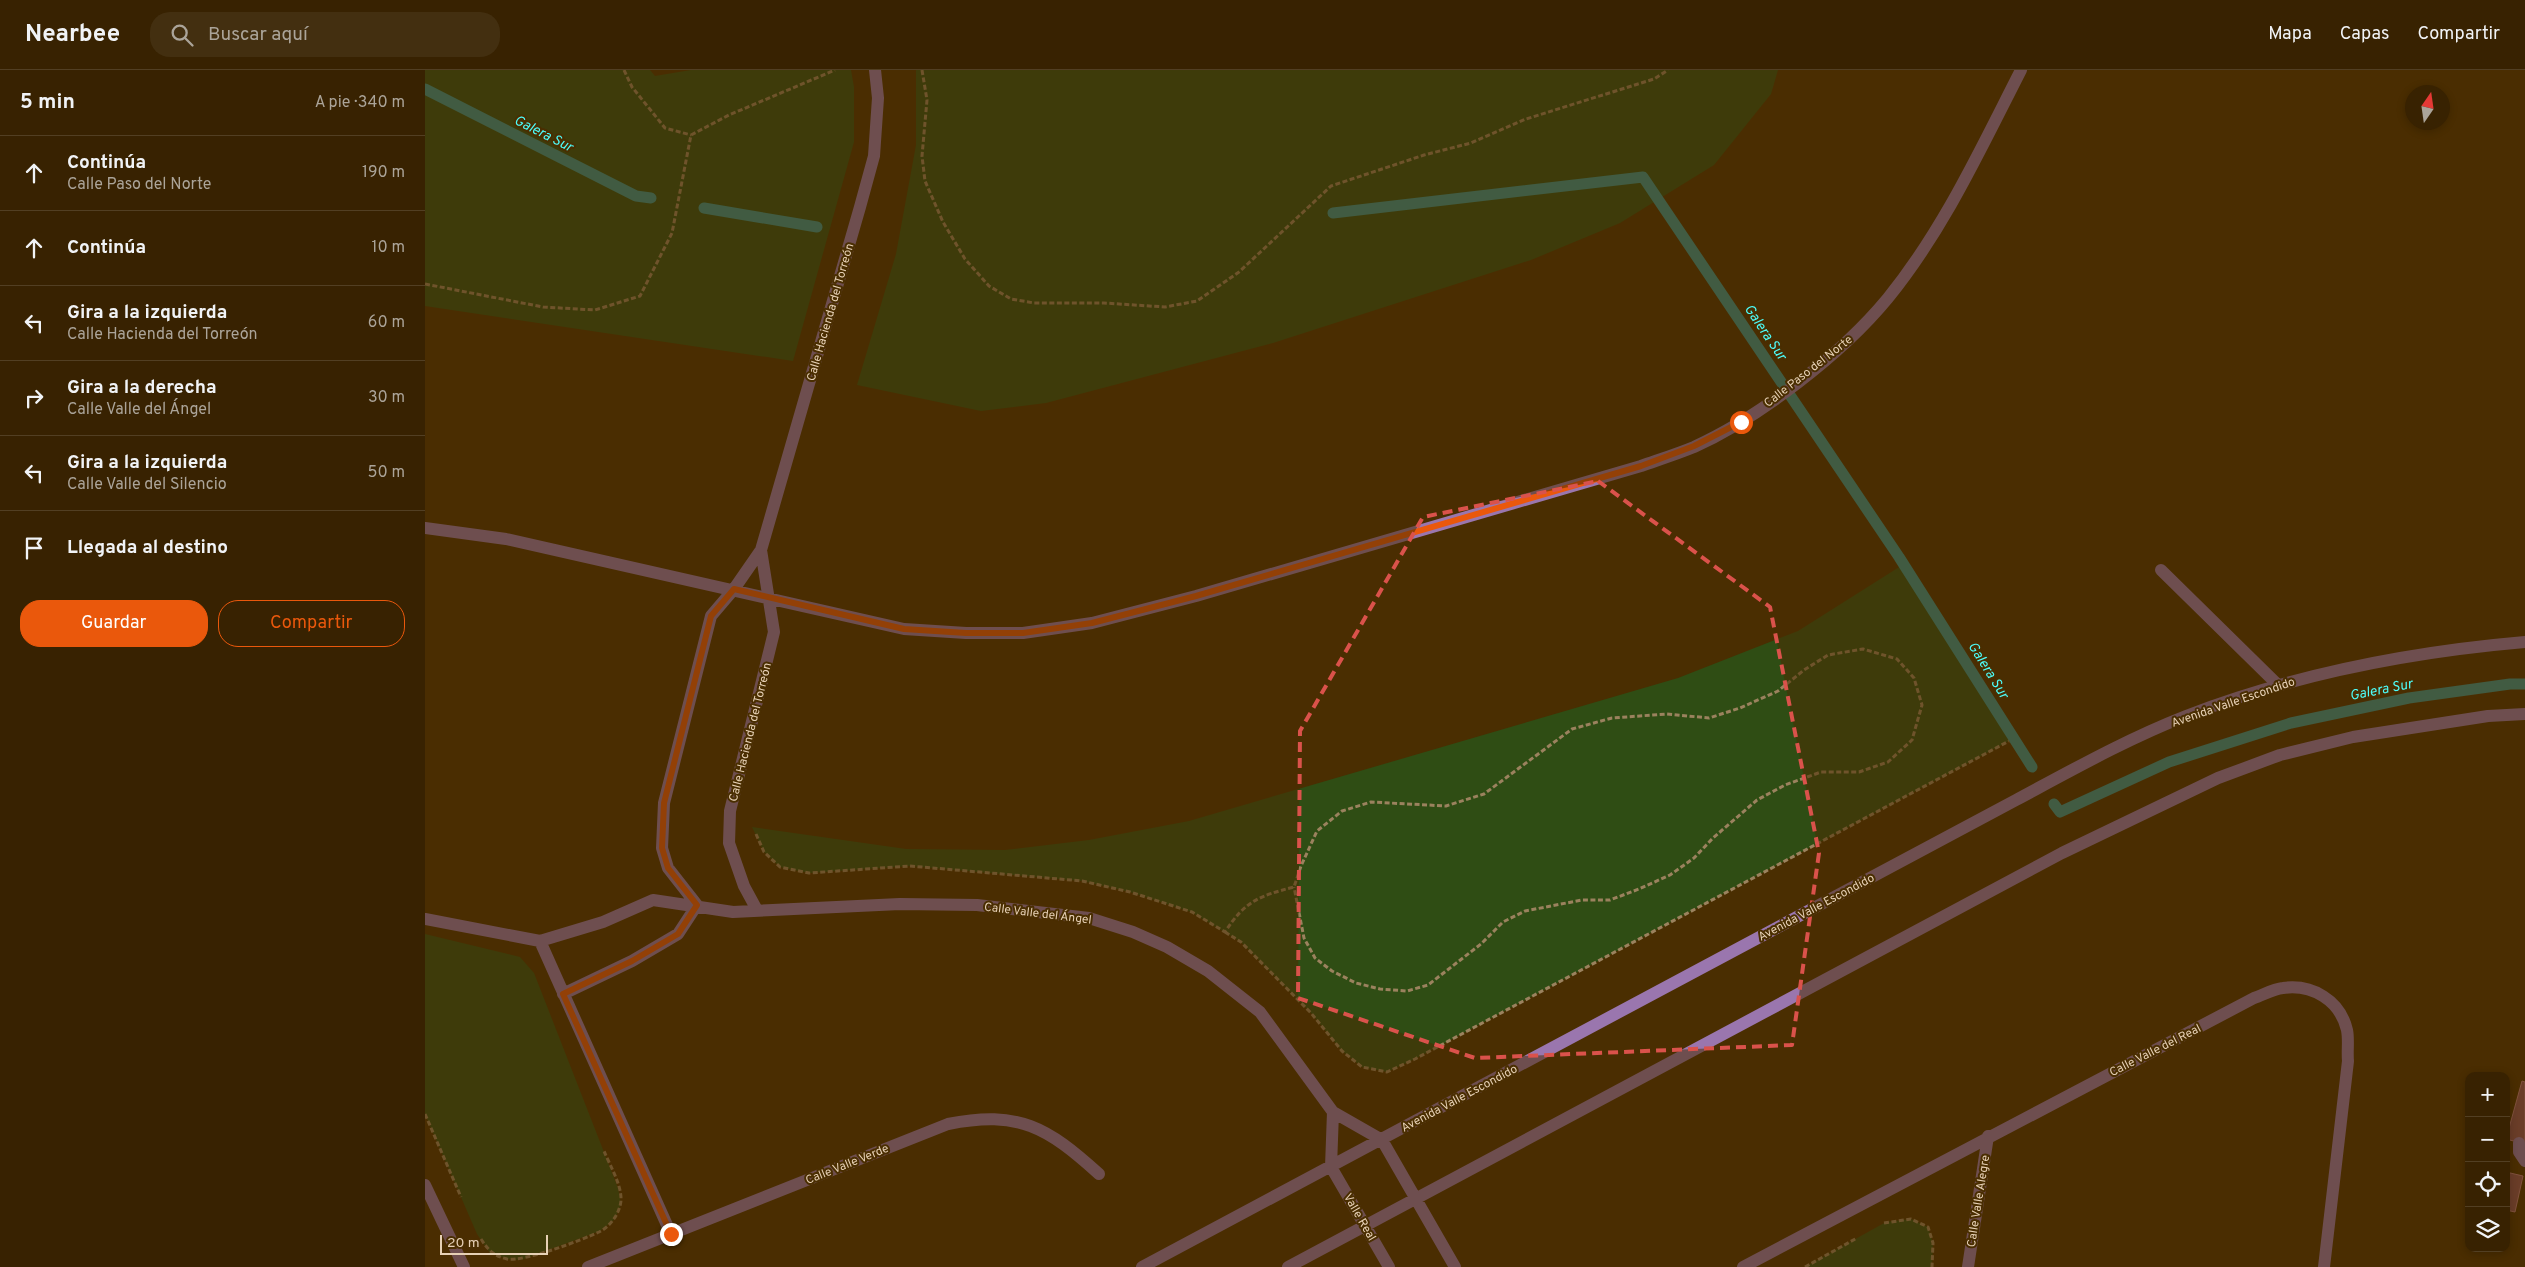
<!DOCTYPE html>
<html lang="es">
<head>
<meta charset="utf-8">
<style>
	body { margin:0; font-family:Overpass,sans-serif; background:#432f10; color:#f1f3f6 }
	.controls { position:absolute; right:15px; bottom:15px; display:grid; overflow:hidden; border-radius:10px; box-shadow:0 2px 8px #0003 }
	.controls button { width:45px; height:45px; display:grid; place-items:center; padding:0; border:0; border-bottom:1px solid #523f23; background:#382201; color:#f1f3f6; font:25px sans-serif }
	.compass { position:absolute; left:1980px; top:15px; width:45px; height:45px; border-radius:50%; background:#382201; box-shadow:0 2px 8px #0003; rotate:13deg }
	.scale { position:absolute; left:15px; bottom:12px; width:108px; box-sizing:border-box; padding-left:5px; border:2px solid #e6d0b5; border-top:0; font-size:14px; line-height:18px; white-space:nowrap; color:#e6d0b5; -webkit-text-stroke:4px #4a2e01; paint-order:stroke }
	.stop { position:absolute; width:15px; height:15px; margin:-11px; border:4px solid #ea580c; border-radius:50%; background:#fff }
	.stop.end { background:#ea580c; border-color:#fff; box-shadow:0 1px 5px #0008 }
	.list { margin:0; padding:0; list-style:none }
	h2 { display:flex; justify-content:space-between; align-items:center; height:65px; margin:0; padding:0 20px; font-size:21px }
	h2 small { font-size:16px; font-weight:400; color:#aba499 }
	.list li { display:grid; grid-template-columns:32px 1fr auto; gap:15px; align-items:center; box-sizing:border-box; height:75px; padding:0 20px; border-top:1px solid #523f23 }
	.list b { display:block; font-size:19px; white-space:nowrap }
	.list p { margin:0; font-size:16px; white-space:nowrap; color:#aba499 }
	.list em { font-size:16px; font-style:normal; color:#aba499 }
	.actions { display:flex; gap:10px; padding:15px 20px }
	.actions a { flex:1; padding:11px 0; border:1px solid #ea580c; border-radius:20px; text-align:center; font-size:18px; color:#ea580c }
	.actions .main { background:#ea580c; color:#fff }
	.icon { flex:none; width:28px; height:28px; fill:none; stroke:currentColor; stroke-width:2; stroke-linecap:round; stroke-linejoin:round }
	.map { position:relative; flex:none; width:2100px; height:1197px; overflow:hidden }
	header { display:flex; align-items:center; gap:30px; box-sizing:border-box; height:70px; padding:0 25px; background:#382201; border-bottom:1px solid #523f23 }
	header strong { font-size:24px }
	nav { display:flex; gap:28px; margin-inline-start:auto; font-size:18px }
	.search { width:350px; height:45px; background:#432f10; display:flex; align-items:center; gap:12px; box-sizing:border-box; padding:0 18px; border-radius:20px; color:#aba499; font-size:19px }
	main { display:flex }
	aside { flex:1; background:#382201 }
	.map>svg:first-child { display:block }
	.green { fill:#2f4d14 }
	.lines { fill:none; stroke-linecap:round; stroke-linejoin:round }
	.stream { stroke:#359290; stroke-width:11 }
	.building { fill:#915058; stroke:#c17d83 }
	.path { stroke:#9b825e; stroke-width:3; stroke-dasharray:5 2.5; stroke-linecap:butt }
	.minor { stroke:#9a76ae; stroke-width:12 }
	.route { stroke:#ea580c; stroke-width:6 }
	.marked { fill:none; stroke:#da524b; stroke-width:4; stroke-dasharray:10 6; stroke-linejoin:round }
	.labels { text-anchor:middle; stroke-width:4; stroke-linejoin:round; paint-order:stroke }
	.street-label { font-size:12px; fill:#e6d0b5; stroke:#4a2e01 }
	.water-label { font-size:14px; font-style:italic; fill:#4dfdfa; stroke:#4a2e01 }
</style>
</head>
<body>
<header>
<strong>Nearbee</strong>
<div class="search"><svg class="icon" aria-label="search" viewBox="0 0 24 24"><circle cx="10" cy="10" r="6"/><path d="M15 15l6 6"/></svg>Buscar aquí</div>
<nav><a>Mapa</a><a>Capas</a><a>Compartir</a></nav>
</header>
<main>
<aside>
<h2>5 min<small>A pie · 340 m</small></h2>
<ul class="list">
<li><svg class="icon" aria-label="ahead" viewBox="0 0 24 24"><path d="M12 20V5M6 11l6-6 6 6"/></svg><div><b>Continúa</b><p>Calle Paso del Norte</p></div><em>190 m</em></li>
<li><svg class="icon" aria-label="ahead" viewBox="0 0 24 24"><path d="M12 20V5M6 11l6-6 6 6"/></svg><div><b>Continúa</b></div><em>10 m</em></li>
<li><svg class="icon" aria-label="left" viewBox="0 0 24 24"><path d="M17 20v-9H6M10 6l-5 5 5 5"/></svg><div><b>Gira a la izquierda</b><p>Calle Hacienda del Torreón</p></div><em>60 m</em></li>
<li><svg class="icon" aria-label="right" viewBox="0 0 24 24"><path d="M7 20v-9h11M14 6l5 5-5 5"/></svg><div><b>Gira a la derecha</b><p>Calle Valle del Ángel</p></div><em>30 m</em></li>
<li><svg class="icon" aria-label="left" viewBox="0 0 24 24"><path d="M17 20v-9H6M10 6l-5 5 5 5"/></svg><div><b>Gira a la izquierda</b><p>Calle Valle del Silencio</p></div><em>50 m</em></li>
<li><svg class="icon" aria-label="arrive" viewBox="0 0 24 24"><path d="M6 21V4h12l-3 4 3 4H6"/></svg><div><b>Llegada al destino</b></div></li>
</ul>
<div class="actions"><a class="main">Guardar</a><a>Compartir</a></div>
</aside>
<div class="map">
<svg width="2100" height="1197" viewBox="0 0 2100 1197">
	<rect width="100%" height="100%" fill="#4a2e01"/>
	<!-- green -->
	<path class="green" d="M0,0H225L230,6L266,0H426L429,17V72L368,291L0,236Z
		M491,0H1353L1346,24L1289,95L1195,153L1106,190L848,273L621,333L556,341L432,315L471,184L491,75Z
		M1479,494L1584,671L990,989L962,1002L937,997L917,981L886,943L816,872L766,842L705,822L657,811L485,796L384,803L355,797L339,782L327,757L481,779L580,780L664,770L764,751L1253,608L1373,561Z
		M0,864L95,887L109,903L193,1118L196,1134L190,1149L175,1161L96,1190L82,1189L65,1183L52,1164L0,1044Z
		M1486,1149L1503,1157L1508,1173L1507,1197H1380L1461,1152Z"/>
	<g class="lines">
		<!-- stream -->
		<path class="stream" d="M0,19L211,126L226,128
			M279,138L392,157
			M908,143L1218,107L1474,487L1607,697
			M1629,734L1635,742L1744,692L1866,653L1984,628L2085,614H2100"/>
	</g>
	<!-- building -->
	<path class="building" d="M2097,1011L2100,1012V1074L2081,1069Z
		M2081,1102L2098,1106L2090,1142L2081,1140Z"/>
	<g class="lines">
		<!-- path -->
		<path class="path" d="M199,0L207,17L240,58L266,65
			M497,0L502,30L497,86L500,111L518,152L540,189L564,216L586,229L609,233H679L740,237L772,231L814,202L906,116L999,85L1046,73L1101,49L1229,9L1243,0
			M0,214L118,237L170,240L215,226L247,163L266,65L304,45L410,0
			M331,764L339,782L355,797L384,803L485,796L657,811L705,822L767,842L800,862C820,831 834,826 869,817L876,796L892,761L917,741L946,732L1021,736L1059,724L1147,659L1187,648L1242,644L1284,648L1315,638L1353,621L1379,600L1403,585L1438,579L1472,589L1489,608L1497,635L1487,670L1463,692L1434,702H1396L1360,715L1332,730L1288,768L1269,788L1245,805L1214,819L1185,830H1157L1100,841L1078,852L1056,874L1003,915L982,921L955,919L931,913L907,901L890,888L879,868L869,817
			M800,862L816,872L886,943L917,981L937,997L962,1002L990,989L1584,671
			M0,1044L36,1127
			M1459,1153L1486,1149L1503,1157L1508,1173L1507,1197
			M56,1169C63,1180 69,1186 82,1189C99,1192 157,1170 174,1162C184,1157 192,1147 195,1136C200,1120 185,1096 179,1081
			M1380,1197L1432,1168"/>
		<!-- minor -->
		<path class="minor" d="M0,458L81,469L479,559L541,563H598L667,553L771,526L1216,396C1233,390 1252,384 1269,377C1335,347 1417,284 1463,228C1519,159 1556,78 1596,0
			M1736,500L1853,615
			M272,835L243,798L237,778L239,733L286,546L309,519L336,480L435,137L449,86L453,28L450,0
			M332,840L319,816L304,773L305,741L349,562L336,480
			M0,849L115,871L178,852L228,830L308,842L475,834L552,835L664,848L708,862L742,877L783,901L835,942L908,1042L957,1070L1030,1197
			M115,871L246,1164
			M138,924L207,891L253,864L272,835
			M908,1042L906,1097L964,1197
			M2094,1073V1082L2100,1091
			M0,1115L39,1197
			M163,1197L523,1054C594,1040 622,1057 674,1104
			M717,1197L1591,730C1647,700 1702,669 1761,646C1870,604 1984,582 2100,572
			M863,1197L1637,783L1793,708L1855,685L1928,667L2063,646L2100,644
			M1318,1197L1829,928C1838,925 1848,919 1858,918C1887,914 1915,930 1922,960C1924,970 1922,981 1923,991L1899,1197
			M1543,1197L1563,1066"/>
	</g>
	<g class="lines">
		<!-- route -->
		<path class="route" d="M246,1164L138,924L207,891L253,864L272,835L243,798L237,778L239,733L286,546L309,519L479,559L541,563H598L667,553L771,526L1216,396L1269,376L1316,352"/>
	</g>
	<!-- marked area -->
	<path d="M0 0H2100V1197H0ZM1173,411L1345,537L1394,783L1367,975L1050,988L873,928L875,661L998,447Z" fill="#4a2e01" fill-opacity=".55" fill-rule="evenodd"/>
	<path class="marked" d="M1173,411L1345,537L1394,783L1367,975L1050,988L873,928L875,661L998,447Z"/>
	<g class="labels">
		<!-- street labels -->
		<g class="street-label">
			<text transform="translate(405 242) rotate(-74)" y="4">Calle Hacienda del Torreón</text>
			<text transform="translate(1383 301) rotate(-38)" y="4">Calle Paso del Norte</text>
			<text transform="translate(1808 632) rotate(-19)" y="4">Avenida Valle Escondido</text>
			<text transform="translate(325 662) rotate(-76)" y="4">Calle Hacienda del Torreón</text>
			<text transform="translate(1391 837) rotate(-28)" y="4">Avenida Valle Escondido</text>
			<text transform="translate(613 843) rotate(7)" y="4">Calle Valle del Ángel</text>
			<text transform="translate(1730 980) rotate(-27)" y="4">Calle Valle del Real</text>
			<text transform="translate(1034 1028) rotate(-28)" y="4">Avenida Valle Escondido</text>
			<text transform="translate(422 1094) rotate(-22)" y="4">Calle Valle Verde</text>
			<text transform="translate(1553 1131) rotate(-81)" y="4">Calle Valle Alegre</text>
			<text transform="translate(935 1147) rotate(60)" y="4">Valle Real</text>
		</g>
		<!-- water labels -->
		<g class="water-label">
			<text transform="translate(119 63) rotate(27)" y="5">Galera Sur</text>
			<text transform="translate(1341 262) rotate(56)" y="5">Galera Sur</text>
			<text transform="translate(1564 600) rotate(58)" y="5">Galera Sur</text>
			<text transform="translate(1956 619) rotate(-11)" y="5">Galera Sur</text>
		</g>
	</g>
</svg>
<div class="controls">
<button>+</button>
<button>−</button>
<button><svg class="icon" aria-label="locate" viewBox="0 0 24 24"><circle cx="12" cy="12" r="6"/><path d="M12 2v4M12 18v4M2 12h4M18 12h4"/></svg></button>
<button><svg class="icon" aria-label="layers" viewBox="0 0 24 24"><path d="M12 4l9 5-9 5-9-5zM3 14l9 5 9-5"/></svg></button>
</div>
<svg class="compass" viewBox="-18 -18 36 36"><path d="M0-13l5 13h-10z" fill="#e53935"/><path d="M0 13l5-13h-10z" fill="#aba499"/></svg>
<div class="scale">20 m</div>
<div class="stop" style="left:1316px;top:352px"></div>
<div class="stop end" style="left:246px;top:1164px"></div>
</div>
</main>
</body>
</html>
